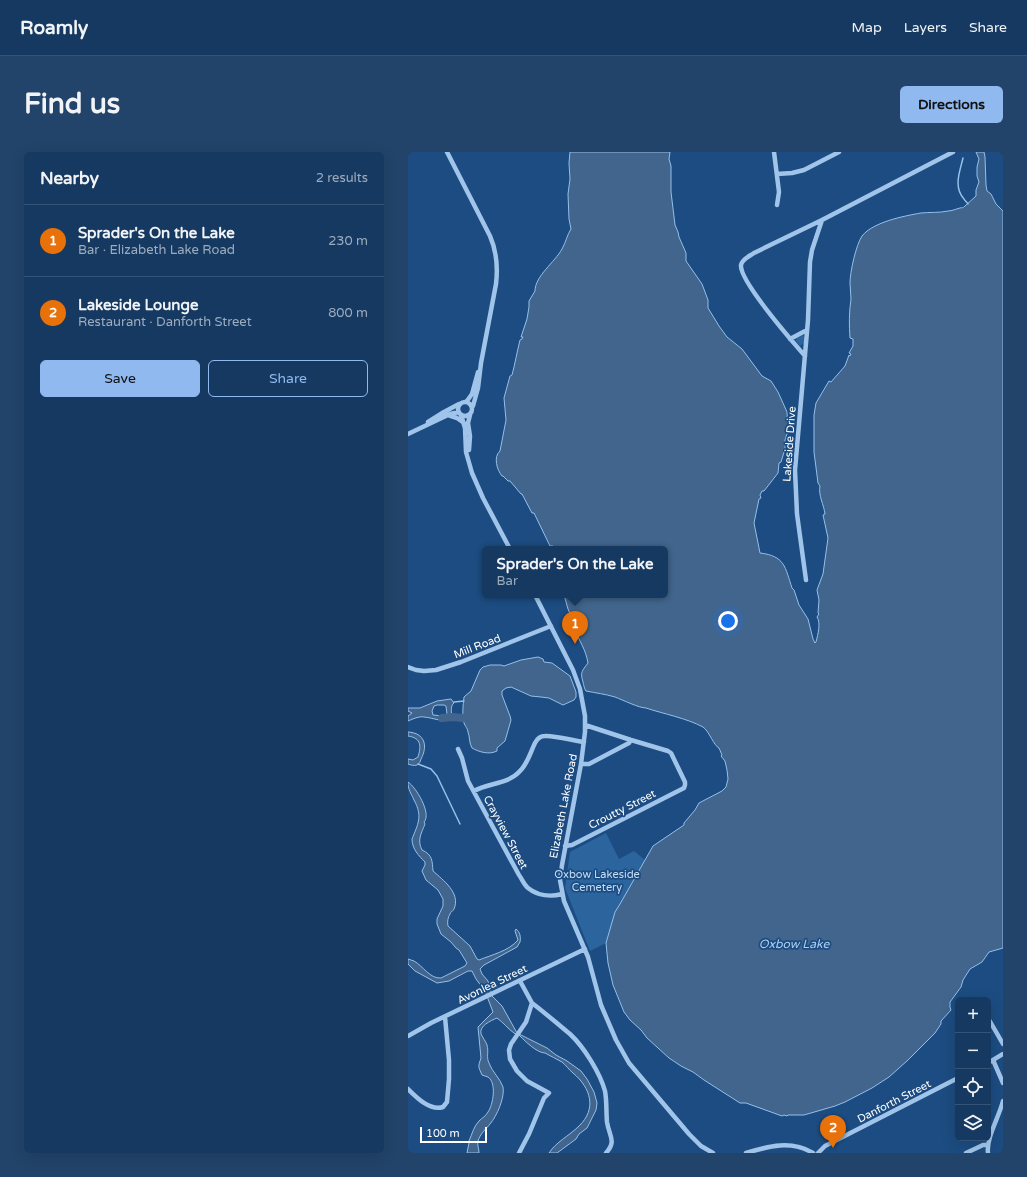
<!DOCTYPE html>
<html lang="en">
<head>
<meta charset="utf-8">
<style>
	body { margin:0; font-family:"Varela Round",sans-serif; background:#22446a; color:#f1f3f6 }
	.controls { position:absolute; right:12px; bottom:12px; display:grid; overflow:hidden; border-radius:6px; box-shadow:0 4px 16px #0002 }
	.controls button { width:36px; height:36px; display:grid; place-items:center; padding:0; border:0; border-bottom:1px solid #345376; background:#153961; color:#f1f3f6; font:20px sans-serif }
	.scale { position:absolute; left:12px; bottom:10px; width:67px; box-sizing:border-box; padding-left:4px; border:2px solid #fff; border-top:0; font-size:11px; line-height:14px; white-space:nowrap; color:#fff; -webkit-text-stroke:3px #1c4c81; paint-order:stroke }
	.you { position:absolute; left:320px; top:469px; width:14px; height:14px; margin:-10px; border:3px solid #fff; border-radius:50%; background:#1a73e8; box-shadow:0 0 0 6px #1a73e833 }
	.badge { display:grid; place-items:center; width:26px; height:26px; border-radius:50%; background:#90b9f0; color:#fff; font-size:13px; font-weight:700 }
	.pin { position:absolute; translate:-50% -33px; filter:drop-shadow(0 1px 2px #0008) }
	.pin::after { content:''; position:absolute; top:21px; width:14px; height:12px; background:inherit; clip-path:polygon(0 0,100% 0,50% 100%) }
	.popup { position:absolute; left:74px; top:394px; width:186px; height:52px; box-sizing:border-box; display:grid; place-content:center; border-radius:6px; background:#153961; filter:drop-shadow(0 1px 3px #0005); font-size:13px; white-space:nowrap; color:#9dacbd }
	.popup b { font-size:15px; color:#f1f3f6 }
	.popup::after { content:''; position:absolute; left:50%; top:100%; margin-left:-8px; border:8px solid transparent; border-top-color:#153961 }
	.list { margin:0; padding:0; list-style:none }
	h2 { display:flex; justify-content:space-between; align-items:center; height:52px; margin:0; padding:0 16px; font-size:17px }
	h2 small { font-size:13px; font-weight:400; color:#9dacbd }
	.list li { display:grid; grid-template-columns:26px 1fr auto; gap:12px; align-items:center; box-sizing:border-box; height:72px; padding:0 16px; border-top:1px solid #345376 }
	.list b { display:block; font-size:15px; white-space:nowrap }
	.list p { margin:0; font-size:13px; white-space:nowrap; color:#9dacbd }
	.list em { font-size:13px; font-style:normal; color:#9dacbd }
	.actions { display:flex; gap:8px; padding:12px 16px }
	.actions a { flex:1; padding:9px 0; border:1px solid #90b9f0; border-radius:6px; text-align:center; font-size:14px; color:#90b9f0 }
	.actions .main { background:#90b9f0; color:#111 }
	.icon { flex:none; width:22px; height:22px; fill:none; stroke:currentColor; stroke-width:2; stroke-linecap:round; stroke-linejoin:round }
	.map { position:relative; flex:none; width:595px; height:1001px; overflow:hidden; border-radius:6px }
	header { display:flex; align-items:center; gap:24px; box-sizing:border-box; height:56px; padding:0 20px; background:#153961; border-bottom:1px solid #345376 }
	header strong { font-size:19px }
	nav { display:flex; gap:22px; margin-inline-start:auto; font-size:14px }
	.intro { display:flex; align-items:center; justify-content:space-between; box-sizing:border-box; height:96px; padding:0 24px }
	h1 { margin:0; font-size:28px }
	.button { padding:10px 18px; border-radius:6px; background:#90b9f0; color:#111; font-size:14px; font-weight:700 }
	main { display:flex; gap:24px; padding:0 24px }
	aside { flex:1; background:#153961; border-radius:6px; box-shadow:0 4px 16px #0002 }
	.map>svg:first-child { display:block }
	.green { fill:#2c649e }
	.water { fill:#41658c; stroke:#94c0ec; fill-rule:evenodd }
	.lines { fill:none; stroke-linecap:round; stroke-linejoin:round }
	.stream { stroke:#94c0ec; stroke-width:1.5 }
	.river { stroke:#41658c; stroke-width:8 }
	.minor { stroke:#a1c5ea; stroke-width:4.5 }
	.labels { text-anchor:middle; stroke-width:3.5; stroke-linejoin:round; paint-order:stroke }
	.street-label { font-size:11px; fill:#fff; stroke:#1c4c81 }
	.park-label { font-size:11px; fill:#c5def7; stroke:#1c4c81 }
	.water-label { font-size:12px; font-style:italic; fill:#accff1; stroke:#1c4c81 }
</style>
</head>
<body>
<header>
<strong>Roamly</strong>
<nav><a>Map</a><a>Layers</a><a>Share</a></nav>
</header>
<div class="intro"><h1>Find us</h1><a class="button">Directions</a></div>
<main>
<aside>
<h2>Nearby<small>2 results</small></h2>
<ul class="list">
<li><span class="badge" style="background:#e8710a">1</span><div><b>Sprader's On the Lake</b><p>Bar · Elizabeth Lake Road</p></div><em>230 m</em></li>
<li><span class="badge" style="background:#e8710a">2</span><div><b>Lakeside Lounge</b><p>Restaurant · Danforth Street</p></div><em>800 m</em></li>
</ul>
<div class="actions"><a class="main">Save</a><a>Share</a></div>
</aside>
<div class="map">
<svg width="595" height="1001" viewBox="0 0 595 1001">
	<rect width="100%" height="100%" fill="#1c4c81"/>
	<!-- green -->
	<path class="green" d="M395,183L396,185V191L392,194L388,189V187Z
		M198,681L211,707L226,699L237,708L206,765L198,791L182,799L157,736L162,700Z"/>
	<!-- water -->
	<path class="water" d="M162,0H262L261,7L263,14V40L267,73L270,80L271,85L278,101V109L294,132L300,148V156L311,174L319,185L334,197L354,224L363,229L370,240L379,260L380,279L377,288V297L373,310L371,311L370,321L356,339H354L352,343L353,346L351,347L346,371L352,401C377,404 377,415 384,436L386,438L391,453L400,467L405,487L407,491L408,490C410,482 413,471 409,465L411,462L410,461L411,448L409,438L415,422L420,386L415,363L417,362C416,353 410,343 412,334L410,331L406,300V263L408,251L421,229L423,230L437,214L441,203L442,204L443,202L441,201L445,194V187L442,186C441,173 441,160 443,147C443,142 442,136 442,131C442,120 448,93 454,84C465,70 496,64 513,61C522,60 531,61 540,59C544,59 548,57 552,56C555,55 554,57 557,54C561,51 564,47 568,44V38L571,30L569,24V15L571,7L568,0H576L577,5L578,33L579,39L583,42L588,52L595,59V796L581,800L574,810L562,817L555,828L553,835L542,850V855L543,858L533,869V872L527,881L500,908L481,925L464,936L437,950L427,954L396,963H380L379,964L376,963L374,964L338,951H332L296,928L285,920L273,914L261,906L239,886L233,878L222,868L216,860L205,833L200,811L198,791L207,760L212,752L245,694L276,673V671L287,658L291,651L314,639L318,635L320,627L319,618L317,609L313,604L314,603L311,596C306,594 301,579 295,575C278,566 256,562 238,556C231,556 215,548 207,545C197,542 188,541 178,539C176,536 176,534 175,530C172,520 174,519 180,511C178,498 171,488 166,477L168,476L160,457L156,443H257V397H146L145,394H142L126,361H124L114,342H113L102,329H100L95,324H94C89,318 85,305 92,299L98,268L96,246L102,224L104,223C107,212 109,200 112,188L114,187L115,185H113L119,167L121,155V149L127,139C127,124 147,110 154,97C158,90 159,83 163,77L161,67L160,42L162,27L161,11Z
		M130,505L135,507L136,510L144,511L162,524L168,540V545L166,548L155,553L141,546L133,545L123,544L103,535L98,536L94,539V543L102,564L103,568L97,589L89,596V599C81,603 71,600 64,596C61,591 62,585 60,580C60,577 57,574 56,571C54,562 55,554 56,545L63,539L72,518L75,515L82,513H93L96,514L113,508Z
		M43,547L46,551C42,554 43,561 45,566C33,571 27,566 16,565C11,564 5,567 0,569V564L4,561L0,559V556H12L29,549ZM29,553H36L38,554L39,562L35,564L25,563L24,559L26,554Z
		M0,580C17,581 20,594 13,607C12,610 12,611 9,613C6,614 3,613 0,612V607L5,608L10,605C13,595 14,586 0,584Z
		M0,630C8,635 24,662 16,670L17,672C13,682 9,688 14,698C25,703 24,709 25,719C35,728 53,741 46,757C43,762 45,756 42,762C40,765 39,770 40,774L62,794L69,807L71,808C83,803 101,799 110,788L107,779L108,777C112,780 113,785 112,790L109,795L76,813L72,817L74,822L80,829L84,844L94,854L109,881L139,896L148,903L159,909L173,919L179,927L186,940L189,951L188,958L179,976L171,982L168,987L149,1001H141C148,990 161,984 171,974C189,957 183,936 165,921C161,918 158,913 154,910C148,907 143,904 137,901C129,901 117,889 112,884C109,881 109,883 106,881C100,877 95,870 89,866C82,869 71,874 73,882C75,886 78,890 79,893C81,900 78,905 81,911C84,920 92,926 95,935C97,945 89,964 82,972C78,977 72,982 70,989C69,993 71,997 71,1001H59L61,991L60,990L61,989C64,982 66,974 71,969C74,966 78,964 80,960C85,953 89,931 80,925C78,924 76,924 74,923C70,914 70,915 73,906L70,875L85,860L77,839L68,827L64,819H60L41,829L29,831L7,819L0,812V807C2,808 4,808 6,809C15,814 22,827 33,826L57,814L59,811L51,798L48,796L43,790L33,782L29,772V767L35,754V747L30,738L18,728L14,719L17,713V710C11,704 4,697 4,687C10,672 15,664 6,648C3,641 0,638 0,630Z"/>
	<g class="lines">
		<!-- stream -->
		<path class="stream" d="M555,6C552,19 545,35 556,47C557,49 559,50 560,52
			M46,550L56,549
			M10,612L23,617L29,624L52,672"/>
		<!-- river -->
		<path class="river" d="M34,566L44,565L66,567"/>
		<!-- minor -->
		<path class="minor" d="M39,0L82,84C89,100 90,115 88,132L73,211L70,236L65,254
			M366,0L371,40L369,53
			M369,22L384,21L396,18L431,0
			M382,187L399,178
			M397,204C385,190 331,129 333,113C334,107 342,104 346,101L414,68
			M59,249L64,242L70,220
			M50 257a7 7 0 1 1 14 0a7 7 0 1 1-14 0Z
			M40,263L49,266L56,271
			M53,263L57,276L58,300L64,321L75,346L102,397
			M20,270L36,260L51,252
			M0,282L42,262L51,260
			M61,298L62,284L60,271L62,263
			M398,428L389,362L387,318L400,168L402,110L404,98L414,68L545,0
			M127,443L165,518L172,537L177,564V580L173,612L154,713L152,728L156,749L180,805L193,853L208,888L221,911L281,982L293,994L305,1001
			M0,515L8,518L16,519L28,518L53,510L143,474
			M50,597L54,606L60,629L111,723C114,727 116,733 120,736C130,744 143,745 154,742
			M173,612H181L221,591L223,588
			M66,639C80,631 100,632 111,620C120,612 122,601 127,591C129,587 132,584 137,584C145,583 167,589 176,590
			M157,694L164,693L276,636L277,633V630L263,601L260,599L223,588L177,573
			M124,851C137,861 150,872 162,882C176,895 192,921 197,939C199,950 198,960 199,970C201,984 209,989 198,1001
			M580,866L595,892
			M0,884L23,871L177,797
			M585,908L595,931
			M580,911L595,902
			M0,937C9,946 22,959 35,955L39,950L41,927V908L37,865
			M111,1001L121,982L136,946L141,941L119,929L109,919L102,907L101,898L103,892L118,870L124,851L112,829
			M338,1001C361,994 383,988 405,1001
			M410,1001L417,994L550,926
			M558,1001L575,993H580
			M580,1001C578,986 591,965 595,949"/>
	</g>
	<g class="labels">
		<!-- street labels -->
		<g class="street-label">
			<text transform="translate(381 292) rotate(-86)" y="4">Lakeside Drive</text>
			<text transform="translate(69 494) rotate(-21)" y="4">Mill Road</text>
			<text transform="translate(155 654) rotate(-79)" y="4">Elizabeth Lake Road</text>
			<text transform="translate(214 657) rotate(-27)" y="4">Croutty Street</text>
			<text transform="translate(98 680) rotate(62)" y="4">Crayview Street</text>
			<text transform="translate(84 832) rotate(-26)" y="4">Avonlea Street</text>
			<text transform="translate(486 949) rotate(-27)" y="4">Danforth Street</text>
		</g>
		<!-- park labels -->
		<g class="park-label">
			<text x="189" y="726">Oxbow Lakeside<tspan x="189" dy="13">Cemetery</tspan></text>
		</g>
		<!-- water labels -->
		<g class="water-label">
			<text x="386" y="796">Oxbow Lake</text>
		</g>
	</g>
</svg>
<div class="controls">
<button>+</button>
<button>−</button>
<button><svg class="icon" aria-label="locate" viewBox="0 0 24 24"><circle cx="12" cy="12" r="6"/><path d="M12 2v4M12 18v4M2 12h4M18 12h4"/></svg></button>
<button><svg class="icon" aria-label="layers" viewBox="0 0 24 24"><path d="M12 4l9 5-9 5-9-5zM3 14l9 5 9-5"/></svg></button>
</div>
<div class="scale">100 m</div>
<div class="you"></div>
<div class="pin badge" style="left:167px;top:492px;background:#e8710a">1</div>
<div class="popup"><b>Sprader's On the Lake</b>Bar</div>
<div class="pin badge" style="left:425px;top:996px;background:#e8710a">2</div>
</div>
</main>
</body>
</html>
